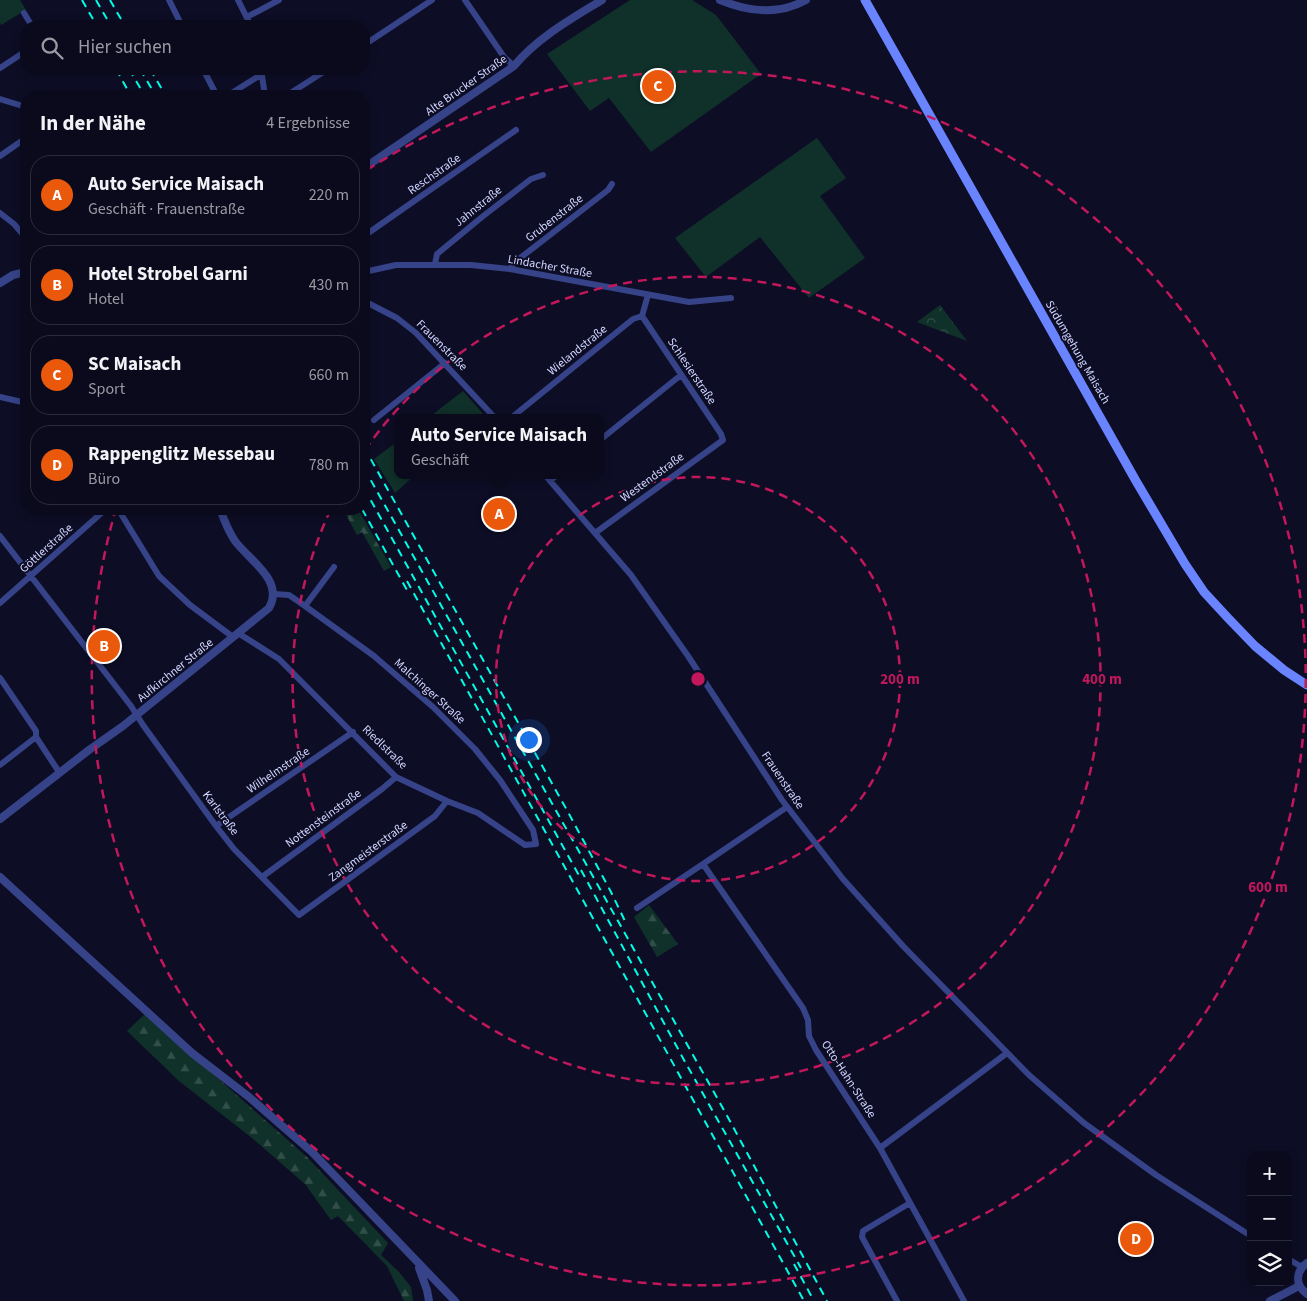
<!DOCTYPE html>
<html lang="de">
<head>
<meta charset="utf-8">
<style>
	body { margin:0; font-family:"Source Sans 3",sans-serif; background:#131325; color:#f1f3f6 }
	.controls { position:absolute; right:15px; bottom:15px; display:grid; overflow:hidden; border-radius:10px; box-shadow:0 2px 8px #0003 }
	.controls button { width:45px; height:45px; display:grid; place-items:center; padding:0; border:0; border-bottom:1px solid #2a2b3b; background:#0a0a1c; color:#f1f3f6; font:25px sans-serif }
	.you { position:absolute; left:528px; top:739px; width:18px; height:18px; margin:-12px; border:4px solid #fff; border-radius:50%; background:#1a73e8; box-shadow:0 0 0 8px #1a73e833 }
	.badge { display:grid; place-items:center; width:32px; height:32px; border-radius:50%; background:#ea580c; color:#fff; font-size:16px; font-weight:700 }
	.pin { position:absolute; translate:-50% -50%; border:2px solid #fff; box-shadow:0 1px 5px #0006 }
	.popup { position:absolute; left:394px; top:414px; width:210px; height:65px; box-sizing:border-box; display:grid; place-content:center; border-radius:10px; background:#0a0a1c; filter:drop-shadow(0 1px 4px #0005); font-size:16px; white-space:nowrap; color:#999aa3 }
	.popup b { font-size:19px; color:#f1f3f6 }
	.popup::after { content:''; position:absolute; left:50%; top:100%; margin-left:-10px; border:10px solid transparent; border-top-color:#0a0a1c }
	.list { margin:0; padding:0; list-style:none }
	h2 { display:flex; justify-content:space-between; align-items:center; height:65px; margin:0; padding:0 20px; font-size:21px }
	h2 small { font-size:16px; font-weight:400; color:#999aa3 }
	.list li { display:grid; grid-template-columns:32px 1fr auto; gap:15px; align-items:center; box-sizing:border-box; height:80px; margin:0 10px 10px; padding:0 10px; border:1px solid #2a2b3b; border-radius:20px }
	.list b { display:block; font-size:19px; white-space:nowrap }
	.list p { margin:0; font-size:16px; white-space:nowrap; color:#999aa3 }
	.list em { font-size:16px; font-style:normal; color:#999aa3 }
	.icon { flex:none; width:28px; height:28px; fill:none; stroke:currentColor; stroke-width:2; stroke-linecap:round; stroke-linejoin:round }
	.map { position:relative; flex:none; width:1307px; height:1301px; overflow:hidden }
	.search { position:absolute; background:#0a0a1c; box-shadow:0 2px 8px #0003; left:20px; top:20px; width:350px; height:55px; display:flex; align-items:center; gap:12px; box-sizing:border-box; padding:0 18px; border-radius:20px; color:#999aa3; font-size:19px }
	.panel { position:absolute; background:#0a0a1c; box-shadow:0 2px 8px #0003; left:20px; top:90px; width:350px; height:425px; border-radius:20px }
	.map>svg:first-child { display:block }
	.grass { fill:#103129 }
	.forest { fill:url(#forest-firs) }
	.park { fill:url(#park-crowns) }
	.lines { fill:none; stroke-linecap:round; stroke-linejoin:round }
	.minor { stroke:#364388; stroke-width:6 }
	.tertiary { stroke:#364388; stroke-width:8 }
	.secondary { stroke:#6a83ff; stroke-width:9 }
	.rail { stroke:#00fee6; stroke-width:2; stroke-dasharray:8 6; stroke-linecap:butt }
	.ring { fill:none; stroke:#c2185b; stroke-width:2.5; stroke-dasharray:9 6 }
	.labels { text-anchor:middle; stroke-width:4; stroke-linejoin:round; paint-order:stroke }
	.street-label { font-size:12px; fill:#d3d6ff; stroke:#0d0e26 }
	.centre { fill:#c2185b; stroke:#0d0e26; stroke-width:2.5 }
	.ring-label { font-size:15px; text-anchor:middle; font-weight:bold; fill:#c2185b; stroke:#0d0e26; stroke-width:4; stroke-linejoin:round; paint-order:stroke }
</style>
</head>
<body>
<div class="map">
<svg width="1307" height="1301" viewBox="0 0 1307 1301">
	<defs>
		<pattern id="forest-firs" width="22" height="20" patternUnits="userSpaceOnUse" patternTransform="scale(1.25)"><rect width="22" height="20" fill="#103129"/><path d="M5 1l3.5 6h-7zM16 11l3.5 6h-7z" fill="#324e49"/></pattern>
		<pattern id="park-crowns" width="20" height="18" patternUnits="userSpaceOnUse" patternTransform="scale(1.25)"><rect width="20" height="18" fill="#103129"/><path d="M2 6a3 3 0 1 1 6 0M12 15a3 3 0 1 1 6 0" fill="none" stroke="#324e49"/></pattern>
	</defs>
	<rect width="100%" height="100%" fill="#0d0e26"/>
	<!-- grass -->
	<path class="grass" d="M0,0H20L26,10L1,25L0,22Z
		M630,0H692L716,15L761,74L651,152L609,98L590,111L547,54Z
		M817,138L846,178L820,196L865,258L809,298L760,237L706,277L675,238Z
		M463,391L485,416L483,418H428Z
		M398,441V475H415L395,493L374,459Z"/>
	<!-- forest -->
	<path class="forest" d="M343,509H358L391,567L384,571L362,532L357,535Z
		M649,905L678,944L657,957L634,917Z
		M145,1014L307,1157L388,1243L381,1255L399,1272L411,1287L413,1301H404L387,1266L338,1216L331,1220L305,1184L252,1138L179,1081L127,1031Z"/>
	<!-- park -->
	<path class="park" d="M940,305L967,341L917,322Z"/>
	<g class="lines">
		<!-- minor -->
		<path class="minor" d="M169,0L182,26
			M238,0L251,26
			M465,0L504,57L514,66
			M24,13L32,26
			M247,17L279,0
			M364,45L432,0
			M0,68L26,51
			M203,69L217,96
			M261,69L265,96
			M227,96L262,74
			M286,96L328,69
			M0,99L26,107
			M0,156L26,138
			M0,213L14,224L26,238
			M364,236L516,130
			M435,264L437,254L482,217L531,179L543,175
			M510,269L515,262L608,190L612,184
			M364,272L396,265H471L510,269L689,302L731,298
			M364,301L397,318L416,333L495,418
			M0,397L22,402L26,406
			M511,418L633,319L642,316L648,295
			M374,420L445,363
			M600,440L681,375
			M545,475L631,575L688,656L782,800L843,879L903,946L1029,1075L1084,1123L1156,1175L1251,1236
			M550,481L557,475
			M118,509L159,576L190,605L233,637
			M595,533L723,440L721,434L642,316
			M0,536L131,706L143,725L216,826L234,849L299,915L435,816L447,801
			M0,603L106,509
			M305,606L334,567
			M238,633L279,659L396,777L447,801L478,813L525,845L536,844L533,830L500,780L475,749L433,707L374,656L305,606L289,595L274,594
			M0,678L36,731V737L59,772
			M0,765L36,737
			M787,807L703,864L803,1008L808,1020L809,1036L816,1050L880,1148L1007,1053
			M216,826L353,732
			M262,877L382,789L396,777
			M637,908L703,864
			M880,1148L964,1301
			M1288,1259L1302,1267
			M897,1301L862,1237L863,1231L910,1203"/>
		<!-- tertiary -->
		<path class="tertiary" d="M720,0C749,12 779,15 806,0
			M364,168L514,66C537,38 571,19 602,0
			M0,283L13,275L26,272
			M0,819L89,750L123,726L269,608C285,581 249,560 235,541C228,531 224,520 220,509
			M0,877L192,1053L249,1097L312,1152L455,1301
			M1307,1263C1295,1272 1295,1285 1307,1294
			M419,1268L427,1290L429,1301
			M1270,1301L1299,1286"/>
		<!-- secondary -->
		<path class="secondary" d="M865,0L1136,481L1185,564L1204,592L1228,618L1255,646L1284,670L1307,685"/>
		<!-- rail -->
		<path class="rail" d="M82,0L97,26
			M96,0L111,26
			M110,0L125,26
			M116,69L131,96
			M129,69L145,96
			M140,69L156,96
			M150,69L166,96
			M364,447L568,812L611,892L625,921
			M364,468L725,1112L827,1301
			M364,488L581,879
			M362,509L407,590
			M407,581L804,1301
			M581,870L684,1060L801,1268
			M794,1264L814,1301"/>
	</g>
	<!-- distance rings -->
	<g class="ring">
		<circle cx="698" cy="679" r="202"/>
		<path d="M365 450A404 404 0 1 1 330 511"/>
		<path d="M367 170A607 607 0 1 1 115 512"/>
	</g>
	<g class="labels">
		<!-- street labels -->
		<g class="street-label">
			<text transform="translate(466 85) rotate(-35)" y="4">Alte Brucker Straße</text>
			<text transform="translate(434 174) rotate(-35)" y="4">Reschstraße</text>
			<text transform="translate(478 206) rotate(-39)" y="4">Jahnstraße</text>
			<text transform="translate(554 218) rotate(-38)" y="4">Grubenstraße</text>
			<text transform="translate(550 266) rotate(10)" y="4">Lindacher Straße</text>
			<text transform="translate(442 345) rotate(45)" y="4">Frauenstraße</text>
			<text transform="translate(577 350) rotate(-39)" y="4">Wielandstraße</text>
			<text transform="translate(1078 352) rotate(60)" y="4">Südumgehung Maisach</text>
			<text transform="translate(692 371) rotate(56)" y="4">Schlesierstraße</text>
			<text transform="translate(652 477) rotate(-36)" y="4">Westendstraße</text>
			<text transform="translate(46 548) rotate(-42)" y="4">Göttlerstraße</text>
			<text transform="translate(175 670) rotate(-39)" y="4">Aufkirchner Straße</text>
			<text transform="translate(430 691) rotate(42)" y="4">Malchinger Straße</text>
			<text transform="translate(385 747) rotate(44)" y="4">Riedlstraße</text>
			<text transform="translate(278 770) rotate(-34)" y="4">Wilhelmstraße</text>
			<text transform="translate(783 780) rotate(56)" y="4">Frauenstraße</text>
			<text transform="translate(221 813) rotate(53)" y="4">Karlstraße</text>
			<text transform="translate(323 818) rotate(-36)" y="4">Nottensteinstraße</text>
			<text transform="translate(368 851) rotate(-36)" y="4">Zangmeisterstraße</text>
			<text transform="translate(849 1079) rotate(57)" y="4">Otto-Hahn-Straße</text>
		</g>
	</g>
	<circle cx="698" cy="679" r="8" class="centre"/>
	<g class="ring-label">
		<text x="900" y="684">200 m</text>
		<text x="1102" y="684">400 m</text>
		<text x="1268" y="892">600 m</text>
	</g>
</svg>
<div class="controls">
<button>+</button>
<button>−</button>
<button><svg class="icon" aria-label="layers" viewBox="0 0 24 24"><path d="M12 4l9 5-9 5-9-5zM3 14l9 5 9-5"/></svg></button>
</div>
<div class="you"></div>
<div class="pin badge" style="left:499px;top:514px">A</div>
<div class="popup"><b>Auto Service Maisach</b>Geschäft</div>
<div class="pin badge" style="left:104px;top:646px">B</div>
<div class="pin badge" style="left:658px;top:86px">C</div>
<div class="pin badge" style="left:1136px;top:1239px">D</div>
<div class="search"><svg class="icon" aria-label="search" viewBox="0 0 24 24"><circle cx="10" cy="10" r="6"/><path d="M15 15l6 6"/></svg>Hier suchen</div>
<section class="panel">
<h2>In der Nähe<small>4 Ergebnisse</small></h2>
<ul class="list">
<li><span class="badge">A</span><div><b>Auto Service Maisach</b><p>Geschäft · Frauenstraße</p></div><em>220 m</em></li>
<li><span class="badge">B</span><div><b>Hotel Strobel Garni</b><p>Hotel</p></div><em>430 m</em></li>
<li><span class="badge">C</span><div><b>SC Maisach</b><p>Sport</p></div><em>660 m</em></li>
<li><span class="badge">D</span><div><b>Rappenglitz Messebau</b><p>Büro</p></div><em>780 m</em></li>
</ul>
</section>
</div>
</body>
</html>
